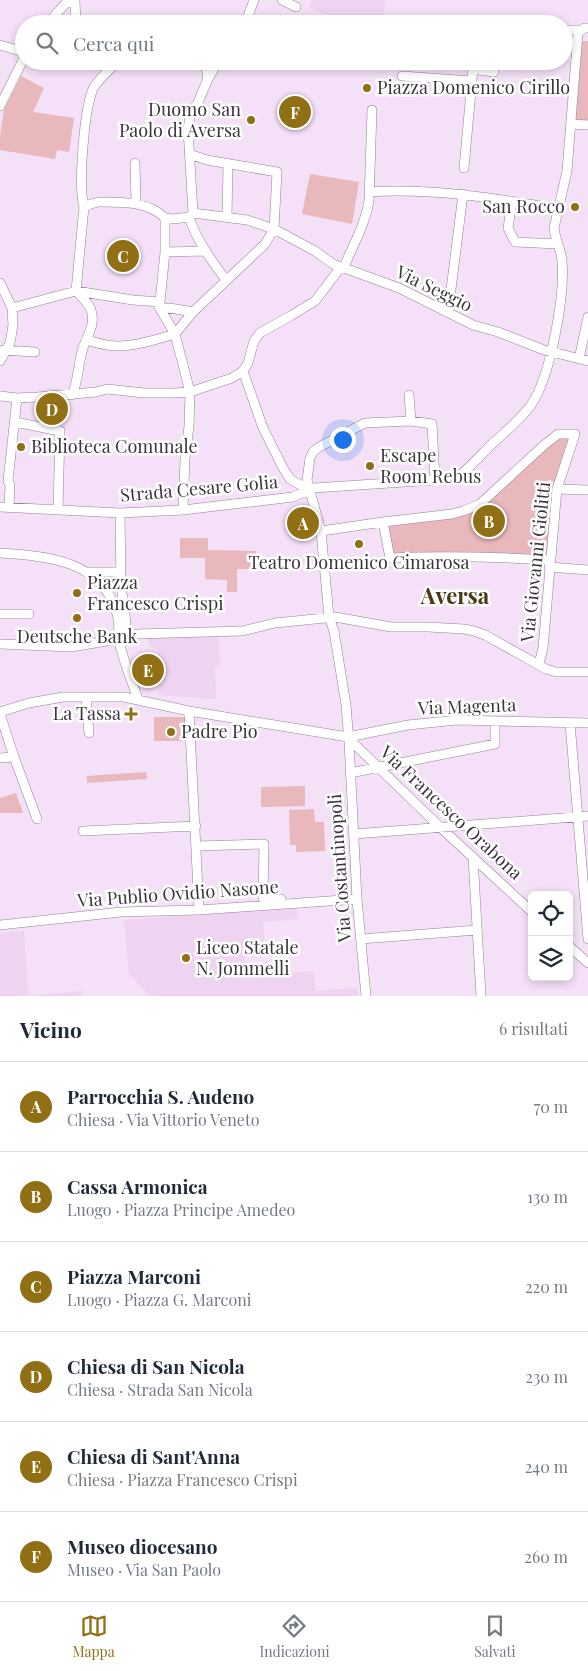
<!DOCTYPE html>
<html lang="it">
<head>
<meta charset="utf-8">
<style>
	body { margin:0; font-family:"Playfair Display",serif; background:#f2f2f3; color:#1f2937 }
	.controls { position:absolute; right:15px; bottom:15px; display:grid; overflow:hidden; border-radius:8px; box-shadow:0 2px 8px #0003 }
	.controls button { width:45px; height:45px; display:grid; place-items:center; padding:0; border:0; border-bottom:1px solid #e0e1e3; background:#fff; color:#1f2937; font:25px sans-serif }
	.you { position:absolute; left:342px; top:439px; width:18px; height:18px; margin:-12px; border:4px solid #fff; border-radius:50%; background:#1a73e8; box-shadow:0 0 0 8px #1a73e833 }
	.badge { display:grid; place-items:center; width:32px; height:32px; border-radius:50%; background:#916f15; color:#fff; font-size:16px; font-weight:700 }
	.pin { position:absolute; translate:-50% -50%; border:2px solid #fff; box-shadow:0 1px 5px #0006 }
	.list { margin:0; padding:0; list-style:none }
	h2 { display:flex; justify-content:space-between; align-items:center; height:65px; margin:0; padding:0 20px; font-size:21px }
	h2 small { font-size:16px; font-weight:400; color:#747a83 }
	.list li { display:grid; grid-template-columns:32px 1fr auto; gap:15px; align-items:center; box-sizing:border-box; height:90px; padding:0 20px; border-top:1px solid #e0e1e3 }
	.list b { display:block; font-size:19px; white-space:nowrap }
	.list p { margin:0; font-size:16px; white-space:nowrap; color:#747a83 }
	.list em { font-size:16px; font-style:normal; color:#747a83 }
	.icon { flex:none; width:28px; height:28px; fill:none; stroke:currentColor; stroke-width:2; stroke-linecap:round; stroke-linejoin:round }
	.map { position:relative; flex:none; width:588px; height:996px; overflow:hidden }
	.search { position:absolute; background:#fff; box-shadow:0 2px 8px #0003; left:15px; right:15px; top:15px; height:55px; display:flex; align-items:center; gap:12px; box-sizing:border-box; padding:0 18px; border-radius:28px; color:#747a83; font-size:19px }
	.sheet { height:605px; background:#fff }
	nav { display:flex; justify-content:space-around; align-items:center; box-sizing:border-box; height:70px; border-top:1px solid #e0e1e3; background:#fff; font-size:14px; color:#747a83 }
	nav a { display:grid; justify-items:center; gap:2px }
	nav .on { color:#916f15 }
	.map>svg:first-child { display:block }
	.built { fill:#eed4f1 }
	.green { fill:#e9b8bd }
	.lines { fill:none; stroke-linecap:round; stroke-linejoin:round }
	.minor-casing { stroke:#948297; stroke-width:10 }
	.minor { stroke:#fff; stroke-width:9 }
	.poi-dot { fill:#916f15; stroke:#fff; stroke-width:2 }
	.labels { text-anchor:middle; stroke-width:5; stroke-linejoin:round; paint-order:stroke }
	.poi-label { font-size:18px; fill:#3b343d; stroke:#fff; text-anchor:start }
	.street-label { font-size:18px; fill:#3b343d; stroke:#fff }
	.district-label { font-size:22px; font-weight:bold; fill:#4a3912; stroke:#fff }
</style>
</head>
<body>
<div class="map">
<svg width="588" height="996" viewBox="0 0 588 996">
	<rect width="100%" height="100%" fill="#f4e0f7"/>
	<!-- built -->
	<path class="built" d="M312,0H385L384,23L323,14L309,8Z
		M218,635L220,666L215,667L216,699L159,695L158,675L155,665L159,664L158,649L150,648L147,636Z
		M297,907L298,919L263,922L265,943L244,945L246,977L314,971L316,991L357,988L358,996H150L129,974L124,920Z
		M24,931L28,996L82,991V996H0V933Z"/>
	<!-- green -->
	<path class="green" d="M579,41H588V122L575,121Z
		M21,76L44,88L33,112L74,118L69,152L57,150L55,159L0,150V136L4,110Z
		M310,174L359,182L352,224L302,214Z
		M561,437L570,439L549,558L391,557L385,525L461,514L484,507L541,451Z
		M180,538H208V550L256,551V569H237V592H227V580L205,579V558H180Z
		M154,717H186V741H154Z
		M146,772L147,779L87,783V776Z
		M305,786V806L261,807V787Z
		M16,793L23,813H0V798Z
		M314,809L315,822H324L325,851L296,852V845H290L289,810Z"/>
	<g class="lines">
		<defs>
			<path id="minor" d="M282,0L296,7
				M75,1L76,24
				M47,24L66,3L75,0
				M245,24L254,0
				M564,30H579
				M0,45L24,52
				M201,61C206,67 208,71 207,79
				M474,61L473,69L494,72
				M402,76L472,81
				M0,106L24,58
				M572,124L588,125
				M135,163L136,204
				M464,168L473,69
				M369,192C432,188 496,198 558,209
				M512,201L508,228L515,242L558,244
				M99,202C121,202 148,201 165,218V252L160,302L133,300L76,291L84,207L91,204Z
				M84,207C78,187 84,106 94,87C100,78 110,69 118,61
				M193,213L247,220L274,229L315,251L333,264L399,288L473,325L498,332L544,350L588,361
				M227,216L228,163
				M189,217L193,213L188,129L191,110L197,105L207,81L218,61
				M189,217C197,241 211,260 226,280
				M165,218L173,219L189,217
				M165,252L206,251
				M344,267C353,245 365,225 369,201L372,110
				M0,283L12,308L13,325L10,343L0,361
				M159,307L176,309L193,312
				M12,308L76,291C80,296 89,303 91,310C96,324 87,336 83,348C78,363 79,379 72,395
				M448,313L463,194
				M87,340C93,342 100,344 107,345C128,349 154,340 175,334L159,307L160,302
				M3,350L35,352
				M579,359L588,317
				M243,371L263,428L283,468L290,479L309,490
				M409,395L411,421
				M0,396L17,398L37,397L96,392L107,389L144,393H174L190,392L232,378L243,371L248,363L254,341L260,333L292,315L315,301L341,267
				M15,422L60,431L58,510
				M557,489L588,490
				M0,507L120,513L183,510L293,497L314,488L450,479L458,477C470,467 480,456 491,445C505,432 520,420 531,405C551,376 565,295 562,261C561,249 555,239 554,228L567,171L578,33L584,28H588
				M9,507L10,485L8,481L17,398
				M183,510L185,459L189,426L190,392L175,334L193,312L265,244L274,229L277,172L207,160L189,154
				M120,513L121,586L126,623L120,637
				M321,531L383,522
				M0,553C46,556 103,560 117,614C120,623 118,632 119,641C123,661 132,680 138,700
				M549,567L588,570
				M86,572H120
				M0,614H29
				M0,644L71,647L119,639L137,634L242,631L275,623L335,617L391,627H428L464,629L474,631L485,635L546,669L556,672H588
				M539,664L543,648L557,489L575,434H558L543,446L480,504L463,511L452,514L383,522L390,558C444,555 497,557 550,560
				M86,697L89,733
				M189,711L199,910
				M0,712L29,703L63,697H124L189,711L348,737L408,725L457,720L588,723
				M0,714L14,757L37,819
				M570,723L588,939
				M348,738L440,827L532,912
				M0,758L14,757
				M350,773L495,744V721
				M83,831L196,826
				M354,834L588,816
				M197,846L264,844L263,898L281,899
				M473,857L481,996
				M0,925L121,912L199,910L357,899
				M361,939L477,930
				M569,946L588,963
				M366,996L357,899L349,742L346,705L334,631L329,617L321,531L307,480L310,458L313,452L319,447L365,423L411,421L432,424L435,480"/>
		</defs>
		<!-- minor casing -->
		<use href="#minor" class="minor-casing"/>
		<!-- minor -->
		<use href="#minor" class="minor"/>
	</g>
	<!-- markers -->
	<g class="poi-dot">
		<circle cx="367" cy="88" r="5"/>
		<circle cx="251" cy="120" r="5"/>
		<circle cx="575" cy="207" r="5"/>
		<circle cx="21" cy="447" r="5"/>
		<circle cx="370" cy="466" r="5"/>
		<circle cx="359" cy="544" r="5"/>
		<circle cx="77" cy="593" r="5"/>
		<circle cx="77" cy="618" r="5"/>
		<path d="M128.5 706.5h5v5h5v5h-5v5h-5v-5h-5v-5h5z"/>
		<circle cx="171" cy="732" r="5"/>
		<circle cx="186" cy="958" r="5"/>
	</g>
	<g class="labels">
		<!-- poi labels -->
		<g class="poi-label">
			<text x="377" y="94">Piazza Domenico Cirillo</text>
			<text x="241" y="116" text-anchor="end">Duomo San<tspan x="241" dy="21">Paolo di Aversa</tspan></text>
			<text x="565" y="213" text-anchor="end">San Rocco</text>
			<text x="31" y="453">Biblioteca Comunale</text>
			<text x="380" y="462">Escape<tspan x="380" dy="21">Room Rebus</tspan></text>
			<text x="359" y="569" text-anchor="middle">Teatro Domenico Cimarosa</text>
			<text x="87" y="589">Piazza<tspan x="87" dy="21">Francesco Crispi</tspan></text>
			<text x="77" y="643" text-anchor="middle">Deutsche Bank</text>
			<text x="121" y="720" text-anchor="end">La Tassa</text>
			<text x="181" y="738">Padre Pio</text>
			<text x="196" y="954">Liceo Statale<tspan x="196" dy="21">N. Jommelli</tspan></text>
		</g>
		<!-- street labels -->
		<g class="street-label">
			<text transform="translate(434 289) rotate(26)" y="6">Via Seggio</text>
			<text transform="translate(199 489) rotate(-5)" y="6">Strada Cesare Golia</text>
			<text transform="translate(536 562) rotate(-84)" y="6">Via Giovanni Giolitti</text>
			<text transform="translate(467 707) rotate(-2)" y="6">Via Magenta</text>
			<text transform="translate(451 813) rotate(43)" y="6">Via Francesco Orabona</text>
			<text transform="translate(340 868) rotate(-94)" y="6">Via Costantinopoli</text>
			<text transform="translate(178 894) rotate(-4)" y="6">Via Publio Ovidio Nasone</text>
		</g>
		<!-- district labels -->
		<g class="district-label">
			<text x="455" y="604">Aversa</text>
		</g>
	</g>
</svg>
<div class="controls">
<button><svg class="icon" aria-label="locate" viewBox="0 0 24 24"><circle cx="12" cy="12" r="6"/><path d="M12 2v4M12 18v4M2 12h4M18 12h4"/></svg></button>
<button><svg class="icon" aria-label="layers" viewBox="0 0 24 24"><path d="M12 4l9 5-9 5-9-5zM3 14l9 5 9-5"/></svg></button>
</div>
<div class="you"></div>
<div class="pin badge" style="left:303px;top:523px">A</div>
<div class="pin badge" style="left:489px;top:521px">B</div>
<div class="pin badge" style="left:123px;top:256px">C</div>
<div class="pin badge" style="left:52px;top:409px">D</div>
<div class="pin badge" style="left:148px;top:670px">E</div>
<div class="pin badge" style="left:295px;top:112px">F</div>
<div class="search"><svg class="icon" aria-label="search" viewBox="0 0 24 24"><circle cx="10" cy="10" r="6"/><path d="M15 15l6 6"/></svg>Cerca qui</div>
</div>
<section class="sheet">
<h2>Vicino<small>6 risultati</small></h2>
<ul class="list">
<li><span class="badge">A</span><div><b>Parrocchia S. Audeno</b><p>Chiesa · Via Vittorio Veneto</p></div><em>70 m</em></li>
<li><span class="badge">B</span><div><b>Cassa Armonica</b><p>Luogo · Piazza Principe Amedeo</p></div><em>130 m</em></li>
<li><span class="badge">C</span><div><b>Piazza Marconi</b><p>Luogo · Piazza G. Marconi</p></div><em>220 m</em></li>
<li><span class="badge">D</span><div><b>Chiesa di San Nicola</b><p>Chiesa · Strada San Nicola</p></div><em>230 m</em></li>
<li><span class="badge">E</span><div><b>Chiesa di Sant'Anna</b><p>Chiesa · Piazza Francesco Crispi</p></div><em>240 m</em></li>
<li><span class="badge">F</span><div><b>Museo diocesano</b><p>Museo · Via San Paolo</p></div><em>260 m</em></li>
</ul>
</section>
<nav>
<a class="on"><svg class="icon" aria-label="map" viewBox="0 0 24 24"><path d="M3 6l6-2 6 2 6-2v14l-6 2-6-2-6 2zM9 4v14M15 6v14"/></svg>Mappa</a>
<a><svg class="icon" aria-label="directions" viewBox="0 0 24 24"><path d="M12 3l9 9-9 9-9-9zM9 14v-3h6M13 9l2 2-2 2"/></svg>Indicazioni</a>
<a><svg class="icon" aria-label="saved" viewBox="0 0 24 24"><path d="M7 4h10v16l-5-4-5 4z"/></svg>Salvati</a>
</nav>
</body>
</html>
